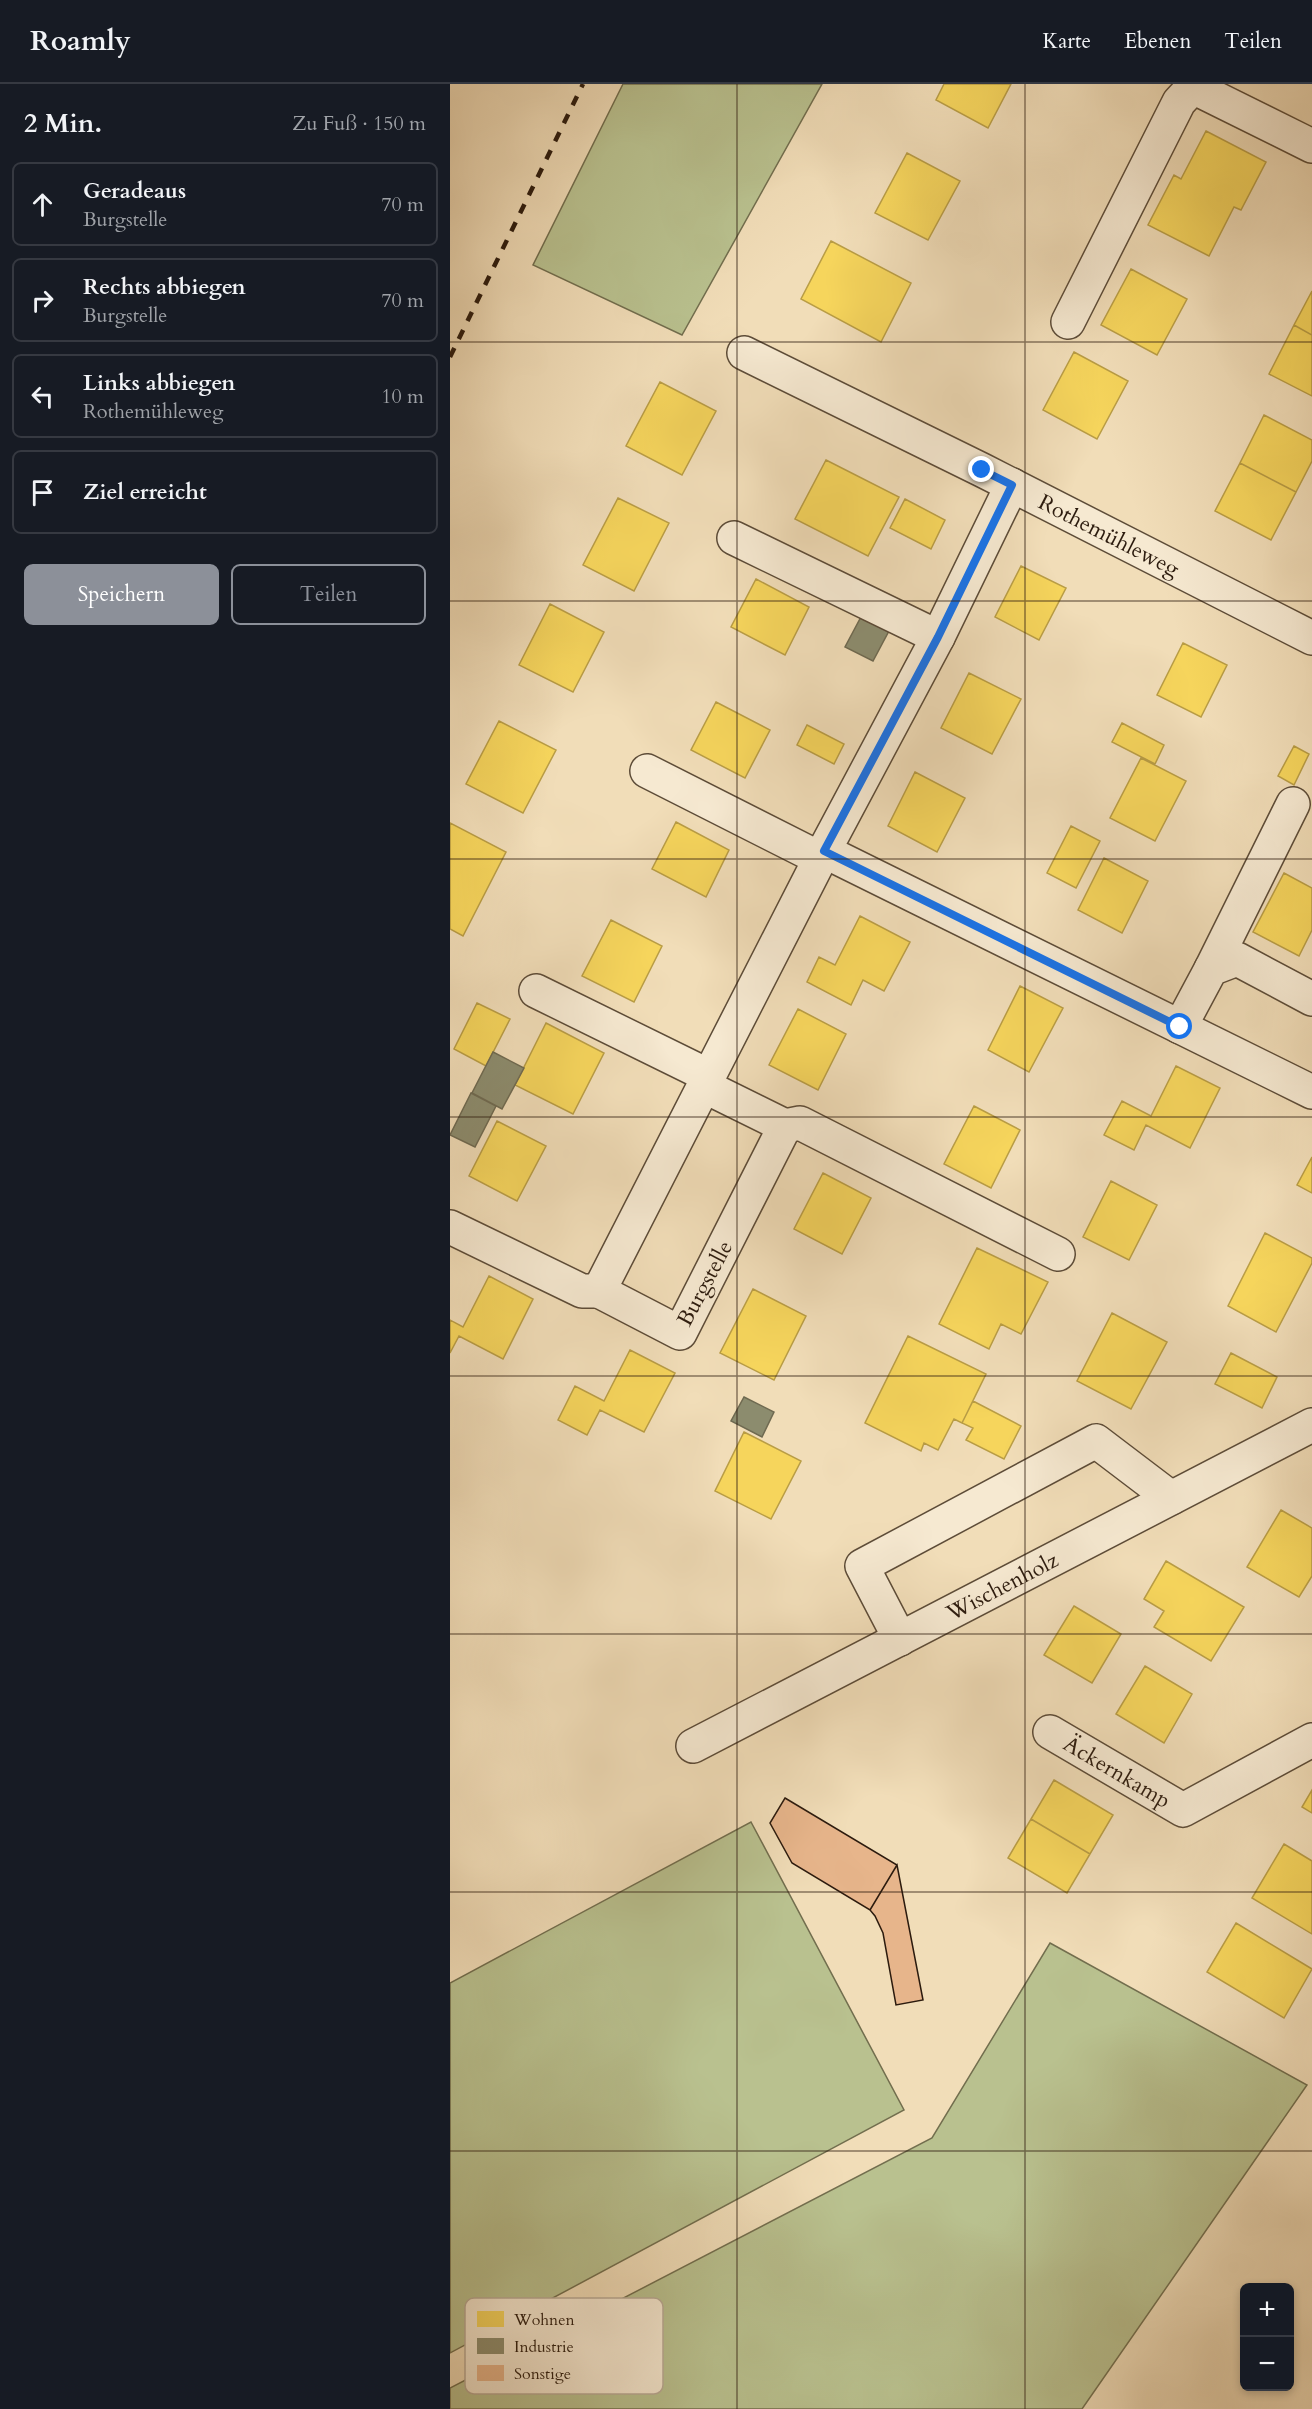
<!DOCTYPE html>
<html lang="de">
<head>
<meta charset="utf-8">
<style>
	body { margin:0; font-family:Cardo,serif; background:#242831; color:#f1f3f6 }
	.controls { position:absolute; right:18px; bottom:18px; display:grid; overflow:hidden; border-radius:9px; box-shadow:0 3px 9px #0003 }
	.controls button { width:54px; height:54px; display:grid; place-items:center; padding:0; border:0; border-bottom:2px solid #363941; background:#171b24; color:#f1f3f6; font:30px sans-serif }
	.stop { position:absolute; width:18px; height:18px; margin:-14px; border:4px solid #1a73e8; border-radius:50%; background:#fff }
	.stop.end { background:#1a73e8; border-color:#fff; box-shadow:0 2px 6px #0008 }
	.list { margin:0; padding:0; list-style:none }
	h2 { display:flex; justify-content:space-between; align-items:center; height:78px; margin:0; padding:0 24px; font-size:26px }
	h2 small { font-size:20px; font-weight:400; color:#9ea1a6 }
	.list li { display:grid; grid-template-columns:39px 1fr auto; gap:18px; align-items:center; box-sizing:border-box; height:84px; margin:0 12px 12px; padding:0 12px; border:2px solid #363941; border-radius:9px }
	.list b { display:block; font-size:22px; white-space:nowrap }
	.list p { margin:0; font-size:20px; white-space:nowrap; color:#9ea1a6 }
	.list em { font-size:20px; font-style:normal; color:#9ea1a6 }
	.actions { display:flex; gap:12px; padding:18px 24px }
	.actions a { flex:1; padding:14px 0; border:2px solid #8c9099; border-radius:9px; text-align:center; font-size:21px; color:#8c9099 }
	.actions .main { background:#8c9099; color:#fff }
	.icon { flex:none; width:33px; height:33px; fill:none; stroke:currentColor; stroke-width:2; stroke-linecap:round; stroke-linejoin:round }
	.map { position:relative; flex:none; width:862px; height:2325px; overflow:hidden }
	header { display:flex; align-items:center; gap:36px; box-sizing:border-box; height:84px; padding:0 30px; background:#171b24; border-bottom:2px solid #363941 }
	header strong { font-size:28px }
	nav { display:flex; gap:33px; margin-inline-start:auto; font-size:21px }
	main { display:flex }
	aside { flex:1; background:#171b24 }
	.map>svg:first-child { display:block }
	.green { fill:#b9c18f; stroke:#726e4e; stroke-width:1.5 }
	.homes { fill:#f6d55c; stroke:#b99d45; stroke-width:1.5 }
	.industry { fill:#8c8c6e; stroke:#6f6a51; stroke-width:1.5 }
	.building { fill:#e7b58b; stroke:#2c1b0e; stroke-width:1.5 }
	.lines { fill:none; stroke-linecap:round; stroke-linejoin:round }
	.minor-casing { stroke:#5d4c38; stroke-width:36 }
	.minor { stroke:#f6e9d1; stroke-width:33 }
	.rail { stroke:#2c1b0e; stroke-width:4.5; stroke-dasharray:10 10; stroke-linecap:butt }
	.route { stroke:#1a73e8; stroke-width:8 }
	.grid { fill:none; stroke:#2c1b0e; stroke-width:1.5; stroke-opacity:0.55 }
	.labels { text-anchor:middle; stroke-width:6; stroke-linejoin:round; paint-order:stroke }
	.street-label { font-size:22px; fill:#2c1b0e; stroke:#f6e9d1 }
	.key { fill:#f6e9d1; stroke:#b9ab96; stroke-width:1.5 }
	.key-label { font-size:16px; fill:#2c1b0e }
</style>
</head>
<body>
<header>
<strong>Roamly</strong>
<nav><a>Karte</a><a>Ebenen</a><a>Teilen</a></nav>
</header>
<main>
<aside>
<h2>2 Min.<small>Zu Fuß · 150 m</small></h2>
<ul class="list">
<li><svg class="icon" aria-label="ahead" viewBox="0 0 24 24"><path d="M12 20V5M6 11l6-6 6 6"/></svg><div><b>Geradeaus</b><p>Burgstelle</p></div><em>70 m</em></li>
<li><svg class="icon" aria-label="right" viewBox="0 0 24 24"><path d="M7 20v-9h11M14 6l5 5-5 5"/></svg><div><b>Rechts abbiegen</b><p>Burgstelle</p></div><em>70 m</em></li>
<li><svg class="icon" aria-label="left" viewBox="0 0 24 24"><path d="M17 20v-9H6M10 6l-5 5 5 5"/></svg><div><b>Links abbiegen</b><p>Rothemühleweg</p></div><em>10 m</em></li>
<li><svg class="icon" aria-label="arrive" viewBox="0 0 24 24"><path d="M6 21V4h12l-3 4 3 4H6"/></svg><div><b>Ziel erreicht</b></div></li>
</ul>
<div class="actions"><a class="main">Speichern</a><a>Teilen</a></div>
</aside>
<div class="map">
<svg width="862" height="2325" viewBox="0 0 862 2325">
	<rect width="100%" height="100%" fill="#f1ddb8"/>
	<filter id="stains"><feTurbulence type="fractalNoise" baseFrequency=".00333" numOctaves="4"/><feColorMatrix values="0 0 0 0 .2 0 0 0 0 .09 0 0 0 0 .02 0 0 0 .5 -.17"/></filter>
	<radialGradient id="worn" r=".72"><stop offset=".6" stop-color="#630" stop-opacity="0"/><stop offset="1" stop-color="#630" stop-opacity=".3"/></radialGradient>
	<!-- green -->
	<path class="green" d="M173,0H372L232,251L83,181Z
		M301,1738L454,2026L0,2269V1899Z
		M600,1859L857,2001L632,2325H0V2304L482,2054Z"/>
	<!-- homes -->
	<path class="homes" d="M494,0H561L538,44L486,16Z
		M756,47L816,78L791,126L784,123L759,172L698,141L724,91L731,95Z
		M457,69L510,97L478,156L425,129Z
		M381,157L461,199L431,258L351,215Z
		M681,185L737,215L707,271L651,241Z
		M862,207V251L844,241Z
		M844,241L862,251V312L819,290Z
		M624,268L678,297L647,355L593,326Z
		M210,298L266,327L232,391L176,362Z
		M814,331L862,356V377L846,408L790,379Z
		M376,376L449,413L418,472L345,435Z
		M790,379L846,408L821,456L765,427Z
		M168,414L219,439L184,507L133,481Z
		M455,415L495,436L481,465L440,444Z
		M571,482L616,504L589,556L545,533Z
		M306,495L359,523L335,571L281,543Z
		M100,520L154,548L123,608L69,581Z
		M733,559L777,581L751,633L707,611Z
		M519,589L571,615L542,670L491,644Z
		M266,618L320,646L295,694L241,666Z
		M49,637L106,666L73,729L16,700Z
		M672,639L714,661L705,680L662,658Z
		M357,641L394,660L384,680L347,661Z
		M844,662L859,670L844,701L828,692Z
		M691,674L736,697L705,757L660,734Z
		M465,688L515,714L487,768L438,742Z
		M226,738L279,766L256,813L202,785Z
		M0,739L56,768L13,852L0,845Z
		M621,742L650,757L626,804L597,789Z
		M654,774L698,797L672,849L628,826Z
		M834,789L862,804V846L849,872L803,848Z
		M410,832L460,858L434,907L413,896L401,921L357,898L369,873L385,881Z
		M161,836L212,862L184,918L132,892Z
		M570,902L613,924L579,988L538,966Z
		M27,919L60,935L36,982L4,965Z
		M348,925L396,950L368,1006L319,981Z
		M96,939L154,969L123,1030L65,1001Z
		M726,982L770,1004L740,1064L696,1041L684,1066L654,1051L672,1017L701,1032Z
		M524,1022L570,1046L541,1104L494,1080Z
		M47,1037L96,1062L67,1117L19,1092Z
		M862,1073V1109L847,1101Z
		M373,1089L421,1114L392,1170L344,1145Z
		M661,1097L707,1121L679,1176L633,1153Z
		M815,1149L862,1174V1179L826,1248L778,1222Z
		M527,1164L598,1198L571,1250L551,1240L539,1265L489,1240Z
		M39,1192L83,1215L53,1275L9,1252L0,1269V1236L13,1243Z
		M303,1205L356,1232L324,1296L270,1269Z
		M662,1229L717,1258L681,1325L627,1297Z
		M458,1252L536,1290L512,1339L504,1335L488,1366L474,1359L471,1367L415,1339Z
		M180,1266L225,1289L194,1348L150,1326L137,1351L108,1336L125,1302L154,1317Z
		M781,1269L827,1293L812,1324L765,1300Z
		M523,1317L571,1342L554,1375L516,1356L523,1344L512,1339Z
		M294,1348L351,1377L321,1435L265,1407Z
		M831,1426L862,1444V1492L849,1513L797,1483Z
		M716,1477L794,1523L761,1577L704,1543L714,1527L694,1515Z
		M624,1522L671,1550L642,1599L594,1571Z
		M695,1582L742,1610L714,1659L666,1630Z
		M604,1696L663,1731L640,1770L581,1735Z
		M862,1706V1729L852,1723Z
		M581,1735L640,1770L617,1809L558,1774Z
		M834,1760L862,1777V1850L802,1814Z
		M786,1839L862,1885L834,1934L757,1888Z"/>
	<!-- industry -->
	<path class="industry" d="M412,531L440,545L423,577L395,563Z
		M43,968L74,984L52,1025L22,1009Z
		M21,1009L46,1022L25,1063L0,1051Z
		M294,1313L324,1328L312,1353L281,1337Z"/>
	<!-- building -->
	<path class="building" d="M335,1714L447,1781L420,1826L342,1779L320,1739Z
		M447,1781L473,1916L446,1921L433,1849L425,1832L420,1826Z"/>
	<g class="lines">
		<defs>
			<g id="minor">
				<path d="M744,0L743,3L862,62"/>
				<path d="M618,238L729,18L743,3"/>
				<path id="s1" d="M294,269L532,386L862,554"/>
				<path d="M562,401L488,553L374,767L862,1008"/>
				<path d="M284,454L488,553"/>
				<path d="M197,687L371,775"/>
				<path d="M761,885L843,720"/>
				<path d="M86,907L259,992"/>
				<path d="M730,943L761,885L787,875L862,915"/>
				<path d="M254,1002L335,1042L230,1249L149,1207L374,767"/>
				<path d="M335,1042L350,1039L608,1170"/>
				<path d="M0,1143L132,1207H149"/>
				<path d="M450,1555L412,1482L646,1357L721,1414"/>
				<path id="s2" d="M600,1648L733,1726L862,1656"/>
				<path id="s3" d="M243,1662L862,1341"/>
			</g>
		</defs>
		<!-- minor casing -->
		<use href="#minor" class="minor-casing"/>
		<!-- minor -->
		<use href="#minor" class="minor"/>
		<!-- rail -->
		<path class="rail" d="M0,273L133,0"/>
	</g>
	<g class="lines">
		<!-- route -->
		<path class="route" d="M532,386L562,401L488,553L374,767L730,943"/>
	</g>
	<!-- grid -->
	<path class="grid" d="M287,0V2325M575,0V2325M0,258H862M0,517H862M0,775H862M0,1033H862M0,1292H862M0,1550H862M0,1808H862M0,2067H862"/>
	<g class="labels">
		<!-- street labels -->
		<g class="street-label">
			<text dy="8" stroke="none"><textPath href="#s1" startOffset="408">Rothemühleweg</textPath></text>
			<text transform="translate(254 1199) rotate(-62)" y="8">Burgstelle</text>
			<text dy="8" stroke="none"><textPath href="#s3" startOffset="348">Wischenholz</textPath></text>
			<text dy="8" stroke="none"><textPath href="#s2" startOffset="78">Äckernkamp</textPath></text>
		</g>
	</g>
	<!-- legend -->
	<rect x="15" y="2214" width="198" height="96" rx="9" class="key"/>
	<rect x="27" y="2227" width="27" height="16" fill="#f6d55c"/>
	<rect x="27" y="2254" width="27" height="16" fill="#8c8c6e"/>
	<rect x="27" y="2281" width="27" height="16" fill="#e7b58b"/>
	<g class="key-label">
		<text x="64" y="2241">Wohnen</text>
		<text x="64" y="2268">Industrie</text>
		<text x="64" y="2295">Sonstige</text>
	</g>
	<rect width="100%" height="100%" filter="url(#stains)"/>
	<rect width="100%" height="100%" fill="url(#worn)"/>
</svg>
<div class="controls">
<button>+</button>
<button>−</button>
</div>
<div class="stop" style="left:730px;top:943px"></div>
<div class="stop end" style="left:532px;top:386px"></div>
</div>
</main>
</body>
</html>
